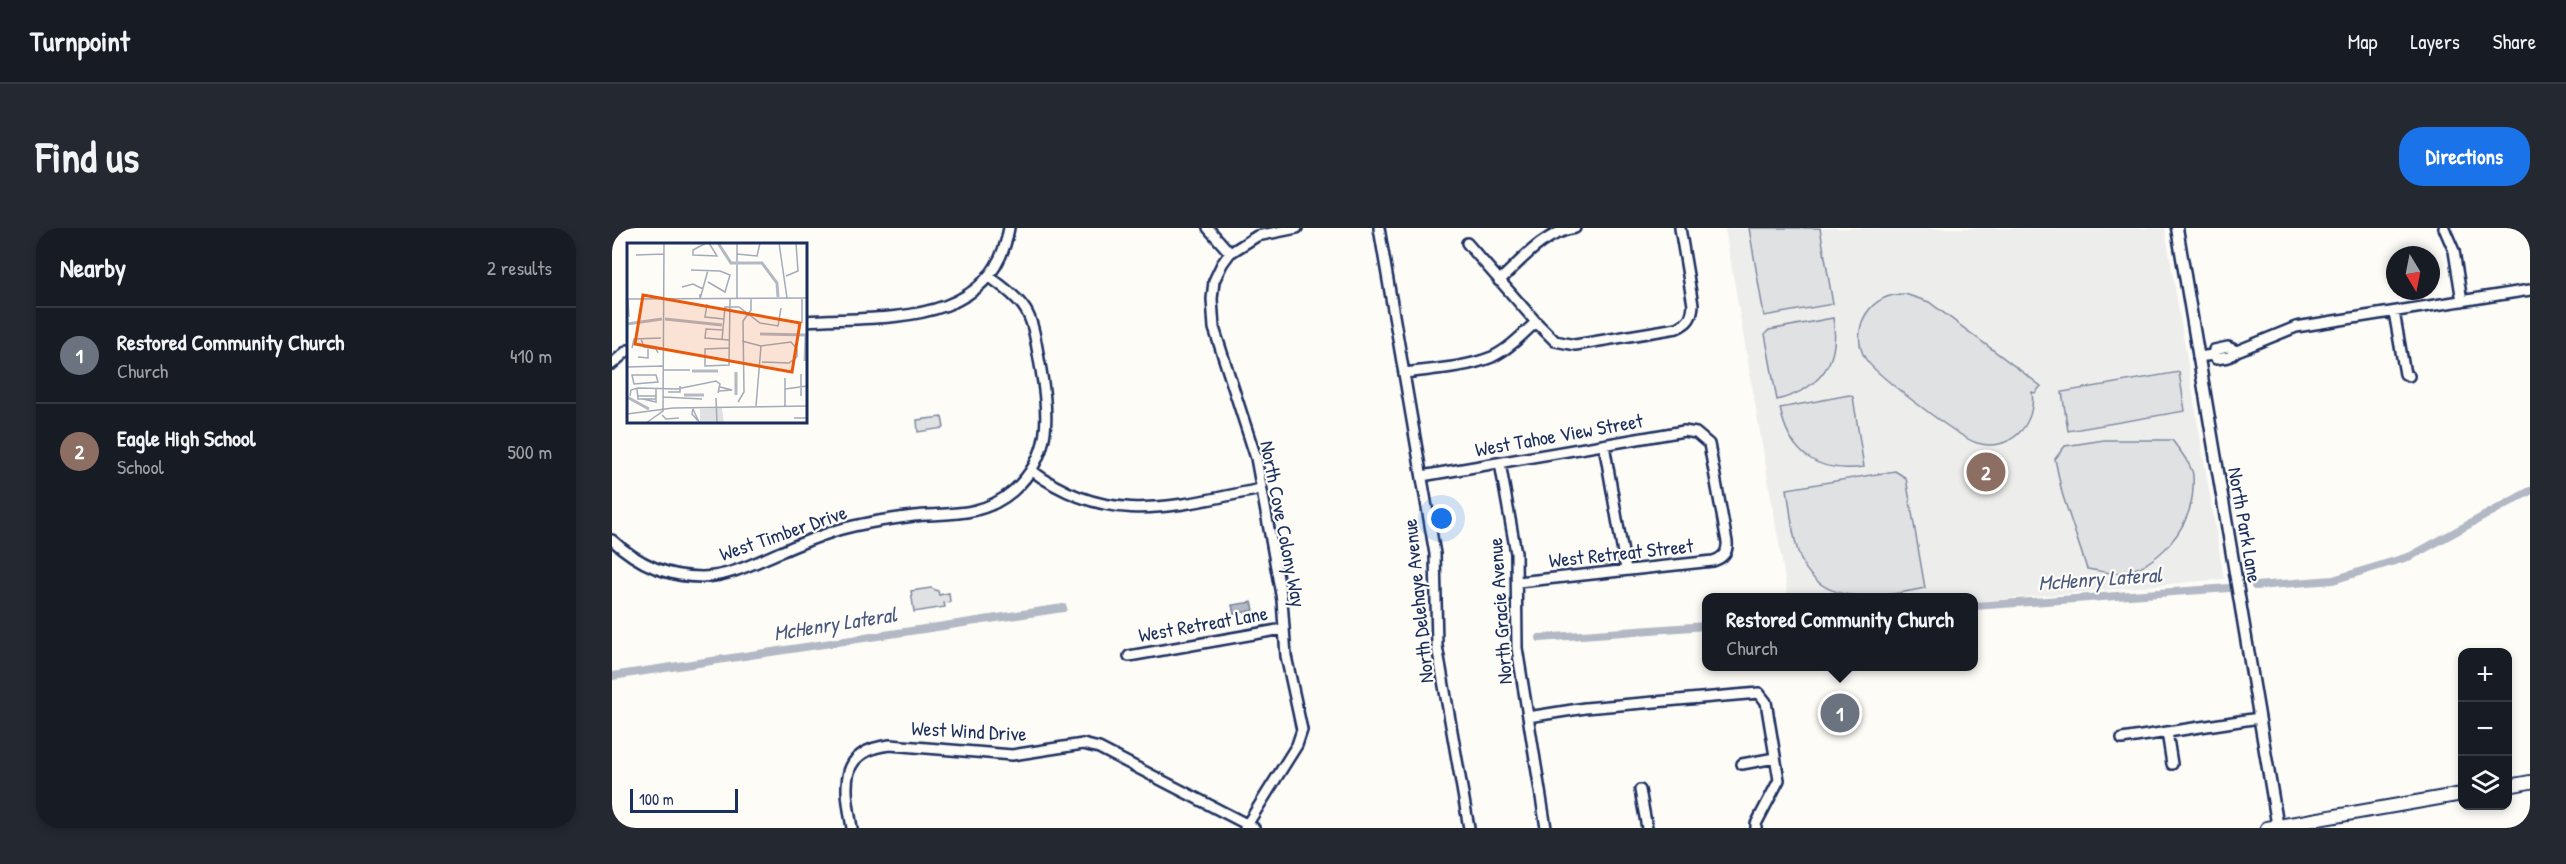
<!DOCTYPE html>
<html lang="en">
<head>
<meta charset="utf-8">
<style>
	body { margin:0; font-family:"Patrick Hand",sans-serif; background:#242831; color:#f1f3f6 }
	.controls { position:absolute; right:18px; bottom:18px; display:grid; overflow:hidden; border-radius:12px; box-shadow:0 3px 9px #0003 }
	.controls button { width:54px; height:54px; display:grid; place-items:center; padding:0; border:0; border-bottom:2px solid #363941; background:#171b24; color:#f1f3f6; font:30px sans-serif }
	.compass { position:absolute; left:1774px; top:18px; width:54px; height:54px; border-radius:50%; background:#171b24; box-shadow:0 3px 9px #0003; rotate:170deg }
	.scale { position:absolute; left:18px; bottom:15px; width:108px; box-sizing:border-box; padding-left:6px; border:3px solid #1b2f5e; border-top:0; font-size:16px; line-height:21px; white-space:nowrap; color:#1b2f5e; -webkit-text-stroke:4px #fdfcf7; paint-order:stroke }
	.you { position:absolute; left:830px; top:291px; width:21px; height:21px; margin:-15px; border:4px solid #fff; border-radius:50%; background:#1a73e8; box-shadow:0 0 0 9px #1a73e833 }
	.badge { display:grid; place-items:center; width:39px; height:39px; border-radius:50%; background:#1a73e8; color:#fff; font-size:20px; font-weight:700 }
	.pin { position:absolute; translate:-50% -50%; border:3px solid #fff; box-shadow:0 2px 6px #0006 }
	.popup { position:absolute; left:1090px; top:365px; width:276px; height:78px; box-sizing:border-box; display:grid; place-content:center; border-radius:12px; background:#171b24; filter:drop-shadow(0 2px 4px #0005); font-size:20px; white-space:nowrap; color:#9ea1a6 }
	.popup b { font-size:22px; color:#f1f3f6 }
	.popup::after { content:''; position:absolute; left:50%; top:100%; margin-left:-12px; border:12px solid transparent; border-top-color:#171b24 }
	.list { margin:0; padding:0; list-style:none }
	h2 { display:flex; justify-content:space-between; align-items:center; height:78px; margin:0; padding:0 24px; font-size:26px }
	h2 small { font-size:20px; font-weight:400; color:#9ea1a6 }
	.list li { display:grid; grid-template-columns:39px 1fr auto; gap:18px; align-items:center; box-sizing:border-box; height:96px; padding:0 24px; border-top:2px solid #363941 }
	.list b { display:block; font-size:22px; white-space:nowrap }
	.list p { margin:0; font-size:20px; white-space:nowrap; color:#9ea1a6 }
	.list em { font-size:20px; font-style:normal; color:#9ea1a6 }
	.icon { flex:none; width:33px; height:33px; fill:none; stroke:currentColor; stroke-width:2; stroke-linecap:round; stroke-linejoin:round }
	.map { position:relative; flex:none; width:1918px; height:600px; overflow:hidden; border-radius:24px }
	header { display:flex; align-items:center; gap:36px; box-sizing:border-box; height:84px; padding:0 30px; background:#171b24; border-bottom:2px solid #363941 }
	header strong { font-size:28px }
	nav { display:flex; gap:33px; margin-inline-start:auto; font-size:21px }
	.intro { display:flex; align-items:center; justify-content:space-between; box-sizing:border-box; height:144px; padding:0 36px }
	h1 { margin:0; font-size:42px }
	.button { padding:15px 27px; border-radius:24px; background:#1a73e8; color:#fff; font-size:21px; font-weight:700 }
	main { display:flex; gap:36px; padding:0 36px }
	aside { flex:1; background:#171b24; border-radius:24px; box-shadow:0 3px 9px #0003 }
	.map>svg:first-child { display:block }
	.built { fill:#edeeec }
	.green { fill:#e0e1e3; stroke:#7e88a0; stroke-width:1.5 }
	.water { fill:#b3b8c5; stroke:#76819c; stroke-width:1.5 }
	.lines { fill:none; stroke-linecap:round; stroke-linejoin:round }
	.canal { stroke:#b3b8c5; stroke-width:8 }
	.minor-casing { stroke:#1b2f5e; stroke-width:14 }
	.tertiary-casing { stroke:#1b2f5e; stroke-width:15 }
	.secondary-casing { stroke:#1b2f5e; stroke-width:16 }
	.minor { stroke:#fdfcf7; stroke-width:9 }
	.tertiary { stroke:#fdfcf7; stroke-width:10 }
	.secondary { stroke:#fdfcf7; stroke-width:12 }
	.labels { text-anchor:middle; stroke-width:4.5; stroke-linejoin:round; paint-order:stroke }
	.street-label { font-size:20px; fill:#1b2f5e; stroke:#fdfcf7 }
	.water-label { font-size:21px; font-style:italic; fill:#49587d; stroke:#fdfcf7 }
	.inset-river { fill:none; stroke:#b3b8c5; stroke-width:3 }
	.inset-road { fill:none; stroke:#a3aaba; stroke-width:1.5 }
	.view { fill:#e8590c; fill-opacity:0.15; stroke:#e8590c; stroke-width:3 }
	.inset-edge { fill:none; stroke:#1b2f5e; stroke-width:3 }
</style>
</head>
<body>
<header>
<strong>Turnpoint</strong>
<nav><a>Map</a><a>Layers</a><a>Share</a></nav>
</header>
<div class="intro"><h1>Find us</h1><a class="button">Directions</a></div>
<main>
<aside>
<h2>Nearby<small>2 results</small></h2>
<ul class="list">
<li><span class="badge" style="background:#6b7280">1</span><div><b>Restored Community Church</b><p>Church</p></div><em>410 m</em></li>
<li><span class="badge" style="background:#8d6e63">2</span><div><b>Eagle High School</b><p>School</p></div><em>500 m</em></li>
</ul>
</aside>
<div class="map">
<svg width="1918" height="600" viewBox="0 0 1918 600">
	<rect width="100%" height="100%" fill="#fdfcf7"/>
	<filter id="ink" filterUnits="userSpaceOnUse"><feTurbulence type="fractalNoise" baseFrequency=".0167" numOctaves="2"/><feDisplacementMap in="SourceGraphic" scale="12" xChannelSelector="R" yChannelSelector="G"/><feConvolveMatrix kernelMatrix="1 2 1 2 8 2 1 2 1" color-interpolation-filters="sRGB"/></filter>
	<g filter="url(#ink)">
		<!-- built -->
		<path class="built" d="M1113,0H1553L1612,351L1362,374V370L1176,369Z"/>
		<!-- green -->
		<path class="green" d="M1137,0H1208L1221,76L1152,88Z
			M1293,66L1317,74L1429,158L1423,165L1420,164C1425,196 1398,225 1365,215C1348,210 1261,145 1253,130C1245,116 1246,99 1254,86C1263,72 1277,66 1293,66Z
			M1221,90C1229,136 1207,161 1165,172L1153,106L1157,102Z
			M1567,144L1573,183L1456,203L1450,164Z
			M1237,167L1241,169L1252,239C1205,246 1177,225 1168,180Z
			M330,189L332,200L306,204L305,192Z
			M1492,212H1560C1567,221 1576,232 1580,243C1582,248 1581,255 1581,261C1579,300 1547,339 1507,345C1497,346 1485,342 1475,341L1450,265L1443,231L1453,218Z
			M1283,243L1294,250L1313,360C1273,368 1213,381 1190,334C1180,312 1179,284 1175,261Z
			M319,360L326,363L327,367L337,365L338,374L332,375L333,379L302,384L299,363Z"/>
		<!-- water -->
		<path class="water" d="M640,374L642,382L622,386L620,377Z"/>
		<g class="lines">
			<!-- canal -->
			<path class="canal" d="M1643,358L1721,352L1799,328L1918,263
				M1362,378L1617,360
				M928,410L1094,398
				M0,448L451,380"/>
			<defs>
				<path id="minor" d="M596,0L618,25L610,36L602,53L600,71L602,100L644,230L670,372L674,428L690,502L685,517L633,600
					M767,0L823,326L825,418L857,600
					M1832,0L1842,23L1850,73
					M855,15L924,94
					M618,25L645,8L685,0
					M887,53C910,32 931,5 963,0
					M1782,84L1793,146L1797,148
					M194,93C271,88 380,101 397,0
					M1625,123L1684,99L1918,62
					M1586,129L1601,127L1604,131L1617,129L1625,123L1616,119L1602,122L1601,127
					M0,136L16,122
					M792,145C821,141 853,140 880,129C897,121 910,107 924,94L943,113L963,117L1065,100C1076,95 1080,90 1081,77L1068,0
					M992,217L1014,342
					M888,235L904,325L905,420L934,600
					M419,242C496,300 562,278 649,261
					M810,248L1072,203L1084,205L1097,216L1115,314C1116,324 1111,330 1101,333L906,354
					M0,312C25,335 55,349 90,349C120,348 144,334 171,323C189,315 208,308 226,302C251,295 277,291 302,288C338,285 371,289 401,263C440,228 437,188 429,142C419,89 423,80 376,48
					M517,428L671,401
					M916,489L973,480L1147,465L1154,474L1167,552L1144,596V600
					M1555,504L1560,536
					M1510,511L1647,490
					M1130,536L1163,530
					M1028,562L1035,600
					M240,600C233,559 225,523 278,517L400,527L471,516L487,520L642,600"/>
				<path id="tertiary" d="M1565,0L1666,600"/>
				<path id="secondary" d="M1896,558L1918,554
					M1655,600L1850,566"/>
			</defs>
			<!-- minor casing -->
			<use href="#minor" class="minor-casing"/>
			<!-- tertiary casing -->
			<use href="#tertiary" class="tertiary-casing"/>
			<!-- secondary casing -->
			<use href="#secondary" class="secondary-casing"/>
			<!-- minor -->
			<use href="#minor" class="minor"/>
			<!-- tertiary -->
			<use href="#tertiary" class="tertiary"/>
			<!-- secondary -->
			<use href="#secondary" class="secondary"/>
		</g>
	</g>
	<g class="labels">
		<!-- street labels -->
		<g class="street-label">
			<text transform="translate(947 207) rotate(-10)" y="7">West Tahoe View Street</text>
			<text transform="translate(671 296) rotate(79)" y="7">North Cove Colony Way</text>
			<text transform="translate(1633 297) rotate(80)" y="7">North Park Lane</text>
			<text transform="translate(171 305) rotate(-19)" y="7">West Timber Drive</text>
			<text transform="translate(1009 325) rotate(-6)" y="7">West Retreat Street</text>
			<text transform="translate(806 373) rotate(-96)" y="7">North Delehaye Avenue</text>
			<text transform="translate(888 383) rotate(-94)" y="7">North Gracie Avenue</text>
			<text transform="translate(591 396) rotate(-10)" y="7">West Retreat Lane</text>
			<text transform="translate(357 503) rotate(3)" y="7">West Wind Drive</text>
		</g>
		<!-- water labels -->
		<g class="water-label">
			<text transform="translate(1488 351) rotate(-4)" y="7">McHenry Lateral</text>
			<text transform="translate(223 396) rotate(-9)" y="7">McHenry Lateral</text>
		</g>
	</g>
	<!-- overview -->
	<g transform="translate(15 15)">
		<rect width="180" height="180" fill="#fdfcf7"/>
		<path d="M95,165L97,180H73V166Z" fill="#e0e1e3"/>
		<path class="inset-river" d="M91,0L104,20H109M111,20H135L150,40L151,54M38,76L95,82M0,81L35,76M133,91L180,92M178,118L179,92M65,128H91M109,129V152M57,152H77M0,154L22,166"/>
		<path class="inset-road" d="M79,0L66,7V12L90,13L82,0M152,0L160,55M110,11L130,13L133,0M9,12L37,11M64,27L93,28L103,32L98,49L81,39M159,33L171,28L169,0M55,44L66,41L76,46M73,51V56L81,27M0,56L180,55M1,56L2,74M110,56V0M80,61L78,74L97,76M175,80V55M96,87L79,86L78,95L102,97M14,96L17,104L29,106L31,110M95,97L98,64H112L133,80L151,83L154,65M115,98L134,103M134,103L164,99L170,106V114M5,105L7,96L34,95M102,105L78,106V123L102,122L103,56M11,114L21,115V106M135,119L162,120L170,114M0,124L36,123H32M36,127H63M5,132H29L31,139L7,141ZM158,135V163M10,146L11,156H29M158,146L180,143M92,148L105,147L93,144M41,149H53V143M3,153L4,147L11,145L50,146L89,138L93,141L91,150M10,153H29M174,153V131M36,154L75,156M89,155L90,180M16,156L29,159V145M111,159L117,149L116,78L124,67V56M129,163L134,103M66,165L65,171L72,179L66,166M0,171L46,165L180,163M35,172L39,176L52,175M180,175H167H180M19,180L36,168L37,0"/>
		<path class="view" d="M16,52L173,80L165,129L8,101Z"/>
		<rect width="180" height="180" class="inset-edge"/>
	</g>
</svg>
<div class="controls">
<button>+</button>
<button>−</button>
<button><svg class="icon" aria-label="layers" viewBox="0 0 24 24"><path d="M12 4l9 5-9 5-9-5zM3 14l9 5 9-5"/></svg></button>
</div>
<svg class="compass" viewBox="-18 -18 36 36"><path d="M0-13l5 13h-10z" fill="#e53935"/><path d="M0 13l5-13h-10z" fill="#9ea1a6"/></svg>
<div class="scale">100 m</div>
<div class="you"></div>
<div class="pin badge" style="left:1228px;top:485px;background:#6b7280">1</div>
<div class="popup"><b>Restored Community Church</b>Church</div>
<div class="pin badge" style="left:1374px;top:244px;background:#8d6e63">2</div>
</div>
</main>
</body>
</html>
